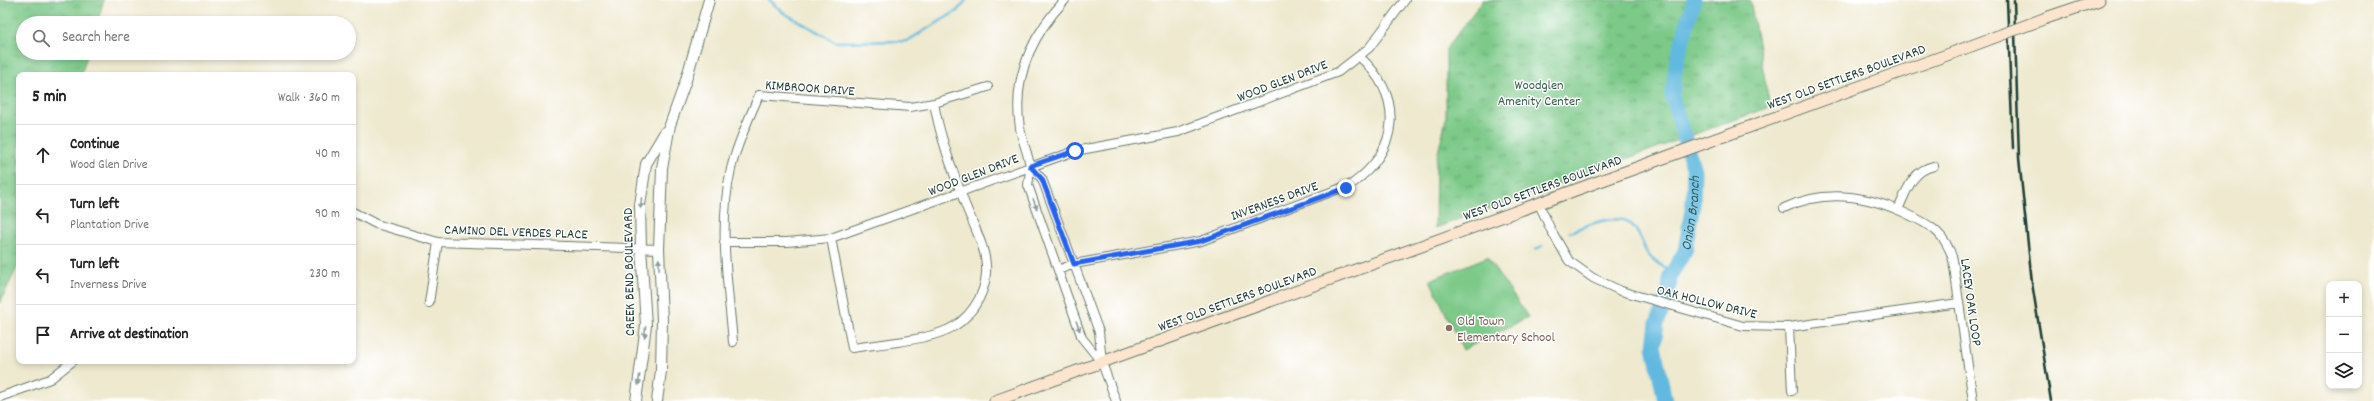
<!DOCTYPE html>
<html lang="en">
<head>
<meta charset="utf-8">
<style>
	body { margin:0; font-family:Dekko,sans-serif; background:#f2f2f2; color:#222 }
	.controls { position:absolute; right:12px; bottom:12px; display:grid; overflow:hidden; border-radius:8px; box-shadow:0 2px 6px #0003 }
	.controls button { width:36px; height:36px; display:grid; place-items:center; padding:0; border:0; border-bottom:1px solid #e0e0e0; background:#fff; color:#222; font:20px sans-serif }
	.stop { position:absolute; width:12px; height:12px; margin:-9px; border:3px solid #2563eb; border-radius:50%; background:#fff }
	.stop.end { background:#2563eb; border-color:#fff; box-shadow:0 1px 4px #0008 }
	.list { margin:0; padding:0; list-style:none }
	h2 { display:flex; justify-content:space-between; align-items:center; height:52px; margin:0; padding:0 16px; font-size:17px }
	h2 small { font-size:13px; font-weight:400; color:#767676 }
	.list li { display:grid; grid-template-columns:26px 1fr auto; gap:12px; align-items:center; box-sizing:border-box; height:60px; padding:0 16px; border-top:1px solid #e0e0e0 }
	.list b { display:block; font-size:15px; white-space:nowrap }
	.list p { margin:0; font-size:13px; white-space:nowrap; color:#767676 }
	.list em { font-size:13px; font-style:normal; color:#767676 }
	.icon { flex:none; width:22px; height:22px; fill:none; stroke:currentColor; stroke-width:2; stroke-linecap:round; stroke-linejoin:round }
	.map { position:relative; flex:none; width:2374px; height:401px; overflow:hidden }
	.search { position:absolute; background:#fff; box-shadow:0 2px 6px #0003; left:16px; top:16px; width:340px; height:44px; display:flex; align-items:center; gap:10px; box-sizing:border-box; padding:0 14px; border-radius:22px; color:#767676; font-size:15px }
	.panel { position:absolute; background:#fff; box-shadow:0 2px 6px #0003; left:16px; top:72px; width:340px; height:292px; border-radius:8px }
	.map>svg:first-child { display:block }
	.grass { fill:url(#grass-tufts); stroke:#4e835e }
	.pitch { fill:#7cc988; stroke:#4e835e }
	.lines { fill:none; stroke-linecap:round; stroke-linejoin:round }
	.stream { stroke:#62b9df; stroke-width:2.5 }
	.river { stroke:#62b9df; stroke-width:15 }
	.minor-casing { stroke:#67796a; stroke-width:10 }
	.tertiary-casing { stroke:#67796a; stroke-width:12 }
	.secondary-casing { stroke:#67796a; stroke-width:13 }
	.minor { stroke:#fff; stroke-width:8 }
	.tertiary { stroke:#fff; stroke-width:10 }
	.secondary { stroke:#fbe5cf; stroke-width:11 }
	.rail { stroke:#1f3d34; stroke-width:2.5 }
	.secondary-bridge-casing { stroke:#67796a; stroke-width:13; stroke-linecap:butt }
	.secondary-bridge { stroke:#fbe5cf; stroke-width:11 }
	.oneway { fill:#8f9e9a }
	.route { stroke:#2563eb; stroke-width:5 }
	.education-dot { fill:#8d6e63; stroke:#fff; stroke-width:1.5 }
	.labels { text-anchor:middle; stroke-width:3; stroke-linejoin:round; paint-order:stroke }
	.street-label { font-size:14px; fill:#1f3d34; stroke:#fff }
	.park-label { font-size:14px; fill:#366049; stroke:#fff }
	.education-label { font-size:14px; fill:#785e54; stroke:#fff; text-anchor:start }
	.water-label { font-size:15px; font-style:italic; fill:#336267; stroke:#fff }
</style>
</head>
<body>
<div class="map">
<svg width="2374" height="401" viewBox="0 0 2374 401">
	<defs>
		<pattern id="grass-tufts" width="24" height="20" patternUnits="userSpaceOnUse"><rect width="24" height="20" fill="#7cc988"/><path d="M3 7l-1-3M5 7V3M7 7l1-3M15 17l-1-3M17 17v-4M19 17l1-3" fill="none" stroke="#65a470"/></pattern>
	</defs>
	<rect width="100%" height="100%" fill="#fff"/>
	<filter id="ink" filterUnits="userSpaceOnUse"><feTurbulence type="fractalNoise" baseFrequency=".025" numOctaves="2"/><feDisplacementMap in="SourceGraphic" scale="8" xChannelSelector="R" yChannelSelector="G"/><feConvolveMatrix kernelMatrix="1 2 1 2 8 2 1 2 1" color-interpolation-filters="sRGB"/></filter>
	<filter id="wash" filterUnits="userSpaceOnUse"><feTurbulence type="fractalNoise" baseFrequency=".012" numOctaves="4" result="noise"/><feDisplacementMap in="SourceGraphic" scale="16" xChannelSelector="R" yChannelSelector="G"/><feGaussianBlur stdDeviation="0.9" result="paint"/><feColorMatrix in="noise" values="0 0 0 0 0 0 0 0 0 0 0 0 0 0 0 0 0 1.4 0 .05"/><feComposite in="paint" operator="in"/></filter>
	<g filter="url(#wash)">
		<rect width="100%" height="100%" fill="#eee9cf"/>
		<!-- grass -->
		<path class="grass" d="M0,0H104L97,23H23V53H88L81,75H19V263L0,303Z
			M1483,0H1750L1770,107L1435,228L1436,161L1446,119V49Z"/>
		<!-- pitch -->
		<path class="pitch" d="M1487,257L1528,317L1463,350L1430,280Z"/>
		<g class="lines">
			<!-- stream -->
			<path class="stream" d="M769,0L784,13L836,42L907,41L957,11L966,0
				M1570,232C1584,226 1620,211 1632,225C1649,244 1637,254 1668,269L1670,276
				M1536,249L1542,246"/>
			<!-- river -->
			<path class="river" id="s1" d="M1665,401L1654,346L1657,323L1669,294L1670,276L1685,251L1693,204L1694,171L1672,96L1676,65L1694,0"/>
		</g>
	</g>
	<g filter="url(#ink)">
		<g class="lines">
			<defs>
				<path id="minor" d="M1065,0C1032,35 1012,78 1020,128C1022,141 1028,153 1030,166C1030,172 1029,179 1028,185L1082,338L1102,363
					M1030,166L1042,179L1074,264L1099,332L1102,363L1116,401
					M1539,204L1551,230L1569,261L1593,278L1621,291L1743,326L1789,327L1959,303
					M1784,208C1824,189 1866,195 1905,213C1929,224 1946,233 1953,260L1973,401
					M1898,210C1906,192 1912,170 1934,166
					M353,212L376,224L438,242L659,249
					M831,238L852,348C879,344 922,341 947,330C968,321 985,297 986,273C988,250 973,225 965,204C953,171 940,138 934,103
					M724,242H787L831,238L1075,151L1178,132L1338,72L1369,48L1405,0
					M1058,270L1074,264L1201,241L1352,184C1400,149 1404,98 1360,57
					M429,303L438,242
					M1789,327L1792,391
					M733,342C728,284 718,226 731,169C737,143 749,119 759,95L910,107L934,103L988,87
					M0,397L50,379L73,361"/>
				<path id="tertiary" d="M636,401L646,325L641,248L640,205L646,164L665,132
					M657,401L661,371L662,320L659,249L662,168L670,125L686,80L709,0"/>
				<path id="secondary" d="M2046,18L2099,0
					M995,401L1955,52"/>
			</defs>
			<!-- minor casing -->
			<use href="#minor" class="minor-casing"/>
			<!-- tertiary casing -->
			<use href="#tertiary" class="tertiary-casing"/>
			<!-- secondary casing -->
			<use href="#secondary" class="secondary-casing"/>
			<!-- minor -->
			<use href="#minor" class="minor"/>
			<!-- tertiary -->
			<use href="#tertiary" class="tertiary"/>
			<!-- secondary -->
			<use href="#secondary" class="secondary"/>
			<!-- rail -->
			<path class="rail" d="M2007,0L2013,148
				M2014,0L2019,158L2032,283L2051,401"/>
			<defs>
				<path id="secondary-bridge" d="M1955,52L2046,18"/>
			</defs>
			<!-- secondary-bridge casing -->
			<use href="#secondary-bridge" class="secondary-bridge-casing"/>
			<!-- secondary-bridge -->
			<use href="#secondary-bridge" class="secondary-bridge"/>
		</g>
		<!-- one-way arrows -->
		<defs><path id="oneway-solid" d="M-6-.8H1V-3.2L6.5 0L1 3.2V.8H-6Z"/></defs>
		<g class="oneway">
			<use href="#oneway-solid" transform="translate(641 203) rotate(96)"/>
			<use href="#oneway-solid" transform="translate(1035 204) rotate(70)"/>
			<use href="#oneway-solid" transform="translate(659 264) rotate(-92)"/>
			<use href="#oneway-solid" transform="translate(1078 326) rotate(70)"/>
			<use href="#oneway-solid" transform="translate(645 332) rotate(97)"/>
			<use href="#oneway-solid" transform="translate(639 380) rotate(97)"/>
		</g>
	</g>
	<g class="lines" filter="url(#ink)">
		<!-- route -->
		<path class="route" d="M1075,151L1030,166L1042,179L1074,264L1201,241L1346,188"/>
	</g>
	<!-- markers -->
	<circle class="education-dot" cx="1449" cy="328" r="4"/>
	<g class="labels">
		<!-- street labels -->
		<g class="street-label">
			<text transform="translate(1846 76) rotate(-20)" y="5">WEST OLD SETTLERS BOULEVARD</text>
			<text transform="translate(1282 80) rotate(-21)" y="5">WOOD GLEN DRIVE</text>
			<text transform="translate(810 87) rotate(4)" y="5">KIMBROOK DRIVE</text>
			<text transform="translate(973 174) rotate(-21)" y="5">WOOD GLEN DRIVE</text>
			<text transform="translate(1542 187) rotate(-20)" y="5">WEST OLD SETTLERS BOULEVARD</text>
			<text transform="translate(1274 200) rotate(-20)" y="5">INVERNESS DRIVE</text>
			<text transform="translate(516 231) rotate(2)" y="5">CAMINO DEL VERDES PLACE</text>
			<text transform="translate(628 272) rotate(-91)" y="5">CREEK BEND BOULEVARD</text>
			<text transform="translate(1237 298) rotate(-20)" y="5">WEST OLD SETTLERS BOULEVARD</text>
			<text transform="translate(1707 301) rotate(14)" y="5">OAK HOLLOW DRIVE</text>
			<text transform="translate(1972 302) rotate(82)" y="5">LACEY OAK LOOP</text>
		</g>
		<!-- park labels -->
		<g class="park-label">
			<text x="1539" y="89">Woodglen<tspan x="1539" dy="16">Amenity Center</tspan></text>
		</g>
		<!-- education labels -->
		<g class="education-label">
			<text x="1457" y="325">Old Town<tspan x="1457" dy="16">Elementary School</tspan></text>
		</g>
		<!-- water labels -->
		<g class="water-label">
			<text dy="5" stroke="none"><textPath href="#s1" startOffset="196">Onion Branch</textPath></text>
		</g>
	</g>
</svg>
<div class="controls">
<button>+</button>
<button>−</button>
<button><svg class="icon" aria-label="layers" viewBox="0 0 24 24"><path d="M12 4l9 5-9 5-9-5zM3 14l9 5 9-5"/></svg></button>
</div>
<div class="stop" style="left:1075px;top:151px"></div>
<div class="stop end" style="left:1346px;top:188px"></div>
<div class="search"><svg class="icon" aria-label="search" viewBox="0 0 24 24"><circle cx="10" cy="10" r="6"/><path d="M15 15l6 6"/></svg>Search here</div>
<section class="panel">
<h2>5 min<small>Walk · 360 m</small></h2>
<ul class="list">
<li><svg class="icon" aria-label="ahead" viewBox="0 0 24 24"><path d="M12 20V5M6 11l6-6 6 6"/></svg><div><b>Continue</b><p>Wood Glen Drive</p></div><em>40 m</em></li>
<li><svg class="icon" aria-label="left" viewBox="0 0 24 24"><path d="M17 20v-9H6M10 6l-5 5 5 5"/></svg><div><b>Turn left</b><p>Plantation Drive</p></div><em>90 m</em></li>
<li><svg class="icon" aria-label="left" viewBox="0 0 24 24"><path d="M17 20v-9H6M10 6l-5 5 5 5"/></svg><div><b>Turn left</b><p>Inverness Drive</p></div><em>230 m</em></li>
<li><svg class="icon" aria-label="arrive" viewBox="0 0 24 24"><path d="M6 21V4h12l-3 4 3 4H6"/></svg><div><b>Arrive at destination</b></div></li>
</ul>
</section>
</div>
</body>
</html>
